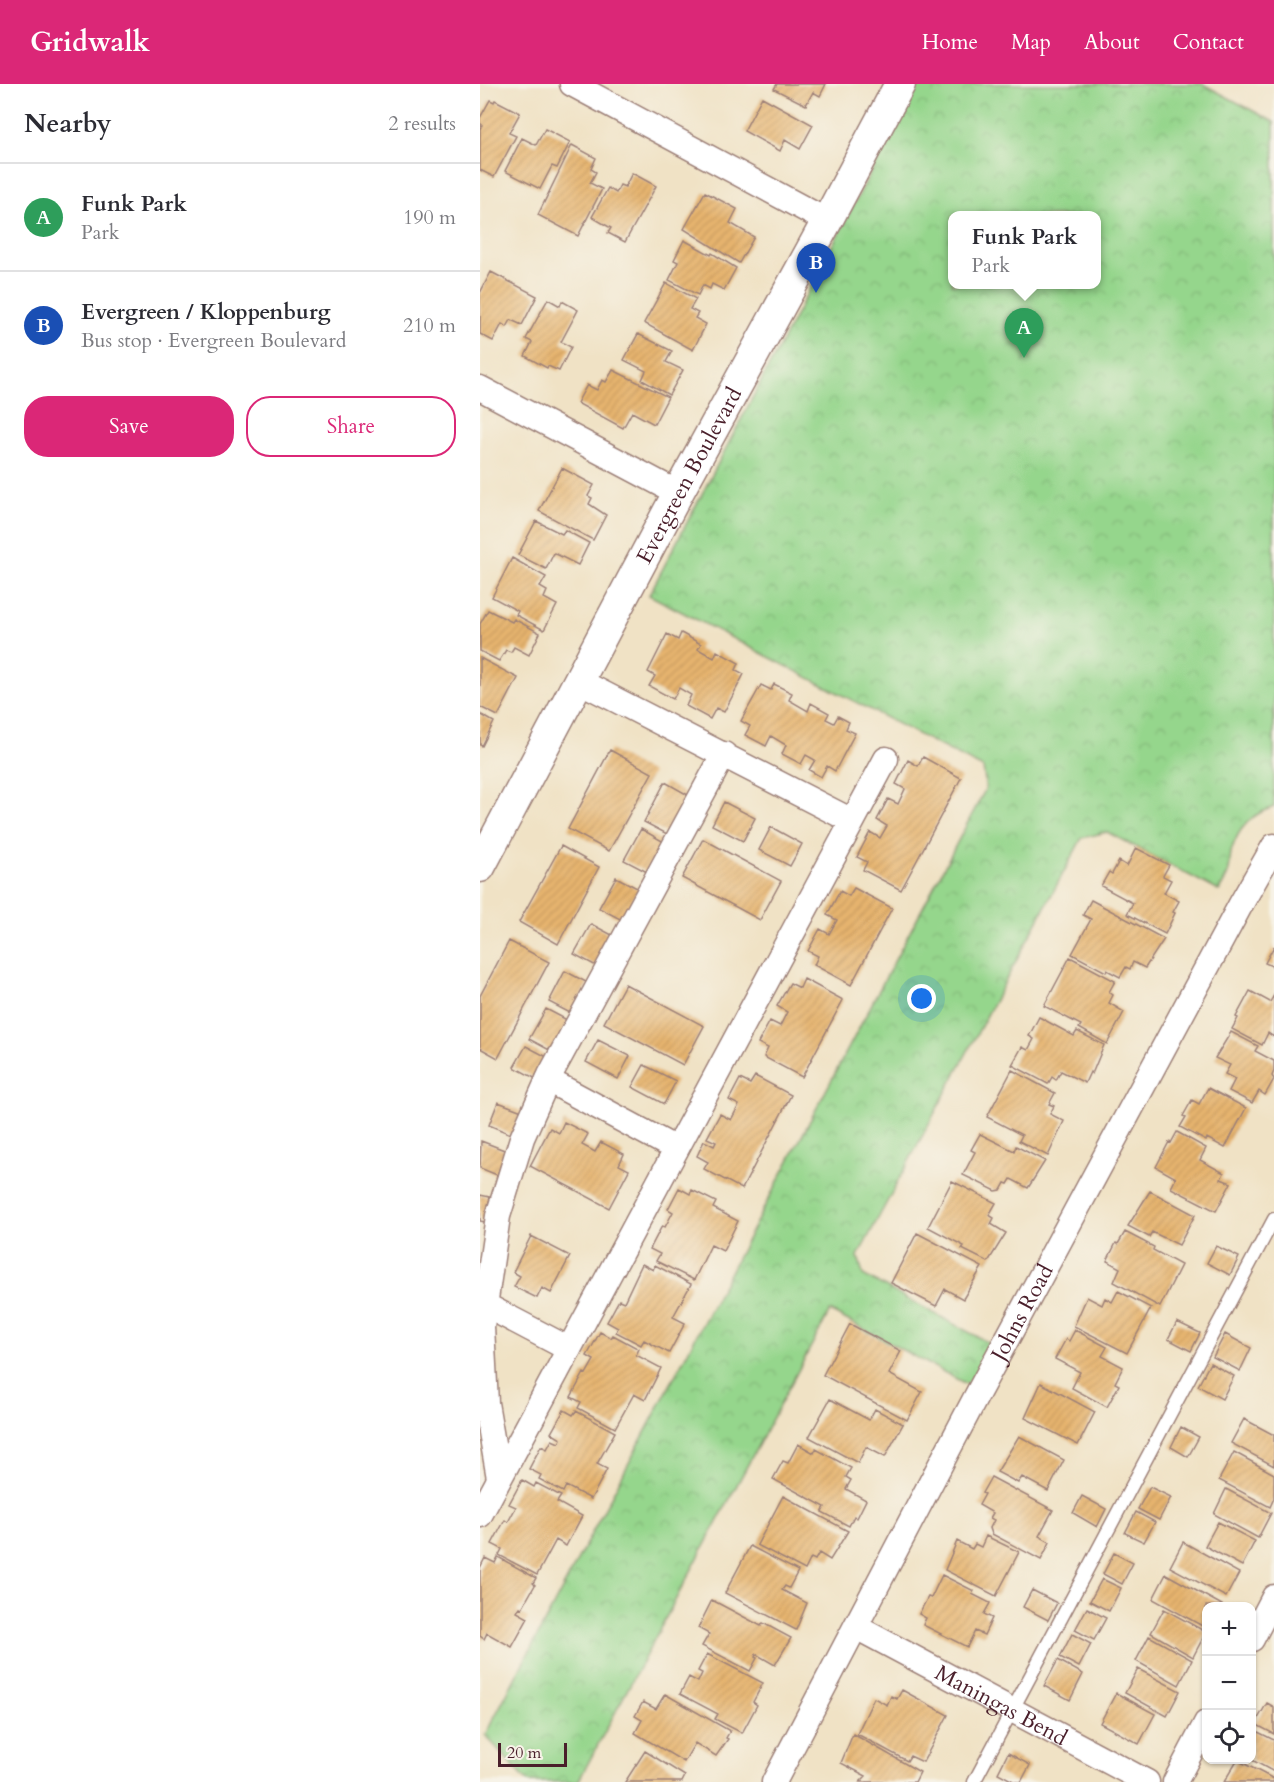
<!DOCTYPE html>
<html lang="en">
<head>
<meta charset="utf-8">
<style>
	body { margin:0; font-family:Cardo,serif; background:#f2f2f3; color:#2b2b33 }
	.controls { position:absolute; right:18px; bottom:18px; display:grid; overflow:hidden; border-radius:12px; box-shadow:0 2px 4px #0004 }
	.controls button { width:54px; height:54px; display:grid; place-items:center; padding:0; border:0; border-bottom:2px solid #e1e1e2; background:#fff; color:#2b2b33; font:30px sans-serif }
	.scale { position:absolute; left:18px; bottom:15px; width:69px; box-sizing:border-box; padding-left:6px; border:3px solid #4a1f2b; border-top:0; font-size:16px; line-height:21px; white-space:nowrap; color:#4a1f2b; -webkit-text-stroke:4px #f7f3e8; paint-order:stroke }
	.you { position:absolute; left:442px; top:915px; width:21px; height:21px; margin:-15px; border:4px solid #fff; border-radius:50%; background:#1a73e8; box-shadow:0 0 0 9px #1a73e833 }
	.badge { display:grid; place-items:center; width:39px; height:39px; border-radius:50%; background:#db2777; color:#fff; font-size:20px; font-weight:700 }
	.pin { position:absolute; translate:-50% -50px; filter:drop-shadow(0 2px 3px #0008) }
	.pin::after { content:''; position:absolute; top:32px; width:21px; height:18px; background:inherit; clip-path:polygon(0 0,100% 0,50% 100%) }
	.popup { position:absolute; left:468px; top:127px; width:153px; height:78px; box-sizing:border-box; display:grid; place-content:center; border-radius:12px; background:#fff; filter:drop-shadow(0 2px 4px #0005); font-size:20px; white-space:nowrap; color:#7c7c81 }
	.popup b { font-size:22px; color:#2b2b33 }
	.popup::after { content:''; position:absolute; left:50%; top:100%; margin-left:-12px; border:12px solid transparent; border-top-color:#fff }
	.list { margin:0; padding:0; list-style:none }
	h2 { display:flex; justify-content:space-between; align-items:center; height:78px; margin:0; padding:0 24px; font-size:26px }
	h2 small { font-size:20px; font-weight:400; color:#7c7c81 }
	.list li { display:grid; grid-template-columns:39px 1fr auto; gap:18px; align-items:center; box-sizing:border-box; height:108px; padding:0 24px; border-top:2px solid #e1e1e2 }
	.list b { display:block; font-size:22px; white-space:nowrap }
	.list p { margin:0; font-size:20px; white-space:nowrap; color:#7c7c81 }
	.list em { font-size:20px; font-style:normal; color:#7c7c81 }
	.actions { display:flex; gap:12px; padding:18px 24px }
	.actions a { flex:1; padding:14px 0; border:2px solid #db2777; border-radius:24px; text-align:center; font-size:21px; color:#db2777 }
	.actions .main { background:#db2777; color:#fff }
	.icon { flex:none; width:33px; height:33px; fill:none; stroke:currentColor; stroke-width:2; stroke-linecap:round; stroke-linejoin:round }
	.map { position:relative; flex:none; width:794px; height:1698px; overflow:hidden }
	header { display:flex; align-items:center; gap:36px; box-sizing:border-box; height:84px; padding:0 30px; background:#db2777; color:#fff }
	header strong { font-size:28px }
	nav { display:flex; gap:33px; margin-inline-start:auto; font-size:21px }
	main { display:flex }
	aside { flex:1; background:#fff }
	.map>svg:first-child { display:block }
	.park { fill:url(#park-crowns); stroke:#707a5c; stroke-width:1.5; fill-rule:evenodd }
	.building { fill:url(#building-hatch) }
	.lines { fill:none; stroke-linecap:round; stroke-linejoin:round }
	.service-casing { stroke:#9d8078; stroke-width:15 }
	.minor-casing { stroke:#9d8078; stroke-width:27 }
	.tertiary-casing { stroke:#9d8078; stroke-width:33 }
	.service { stroke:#fff; stroke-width:12 }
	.minor { stroke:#fff; stroke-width:24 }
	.tertiary { stroke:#fff; stroke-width:30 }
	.labels { text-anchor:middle; stroke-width:6; stroke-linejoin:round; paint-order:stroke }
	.street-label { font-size:22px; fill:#4a1f2b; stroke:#f7f3e8 }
</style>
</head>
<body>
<header>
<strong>Gridwalk</strong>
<nav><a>Home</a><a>Map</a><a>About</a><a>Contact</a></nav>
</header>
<main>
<aside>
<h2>Nearby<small>2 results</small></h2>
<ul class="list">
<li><span class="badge" style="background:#2e9e5b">A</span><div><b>Funk Park</b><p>Park</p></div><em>190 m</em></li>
<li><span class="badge" style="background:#1a4fb4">B</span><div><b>Evergreen / Kloppenburg</b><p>Bus stop · Evergreen Boulevard</p></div><em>210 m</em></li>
</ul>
<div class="actions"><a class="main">Save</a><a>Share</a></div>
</aside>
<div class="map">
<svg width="794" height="1698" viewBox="0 0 794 1698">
	<defs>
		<pattern id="park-crowns" width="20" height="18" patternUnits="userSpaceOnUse" patternTransform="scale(1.5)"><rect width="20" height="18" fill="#95d68c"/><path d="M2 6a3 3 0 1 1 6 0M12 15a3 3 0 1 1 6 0" fill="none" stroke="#82b779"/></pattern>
		<pattern id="building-hatch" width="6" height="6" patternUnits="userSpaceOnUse" patternTransform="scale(1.5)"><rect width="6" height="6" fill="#e6b46e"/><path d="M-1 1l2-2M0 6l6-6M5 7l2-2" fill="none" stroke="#c79a5f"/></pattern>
	</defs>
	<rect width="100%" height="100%" fill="#f7f3e8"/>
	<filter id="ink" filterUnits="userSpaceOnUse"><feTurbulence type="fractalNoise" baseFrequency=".0167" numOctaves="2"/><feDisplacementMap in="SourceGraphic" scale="12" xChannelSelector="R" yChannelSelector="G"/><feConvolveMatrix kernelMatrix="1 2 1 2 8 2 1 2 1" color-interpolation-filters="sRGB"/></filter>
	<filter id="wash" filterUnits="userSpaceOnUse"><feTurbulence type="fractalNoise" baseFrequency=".008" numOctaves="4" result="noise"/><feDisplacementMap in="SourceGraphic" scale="24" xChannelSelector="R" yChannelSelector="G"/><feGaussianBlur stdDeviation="1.35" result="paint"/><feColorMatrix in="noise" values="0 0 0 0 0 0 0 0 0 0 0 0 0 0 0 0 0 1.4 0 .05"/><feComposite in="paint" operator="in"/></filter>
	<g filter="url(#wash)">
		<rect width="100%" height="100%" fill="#f0e2c5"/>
		<!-- park -->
		<path class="park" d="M437,0H723L794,38V723C771,730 758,744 751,768C750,774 750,780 749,786C747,794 742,801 739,807L627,748L602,754L378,1172L383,1191L522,1266L499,1307L350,1227L98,1698H48L5,1651L506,704L503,684L169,511ZM472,132H616V200H472Z"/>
		<g id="blocks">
			<!-- building -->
			<path class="building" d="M297,0H346L340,12L333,8L326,21L294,5Z
				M282,13L333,41L320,65L305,56L300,67L264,47Z
				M10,16L14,18L15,16L40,29L29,49L36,52L14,93L0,86V45L2,41L0,39V34Z
				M65,45L90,58L77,84L72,82L60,105L25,87L42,54L56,61Z
				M92,61L116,74L111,85L116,88L110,99L122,105L98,152L58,131Z
				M152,89L176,102L145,158L128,149L131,144L112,133L128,104L136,109L140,101L145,103Z
				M225,108L257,125L250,139L274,153L259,179L204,145Z
				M204,156L231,171L232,169L256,184L244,206L232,200L230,205L223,201L218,211L189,196L198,178L194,176Z
				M11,188L57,212L42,241L31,236L27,243L22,240L13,257L0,250V209Z
				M186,199L216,215L210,225L218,229L215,234L226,240L213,266L164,239Z
				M68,215L80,222L82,217L98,226L81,258L91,263L79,287L68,282L67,284L45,272L52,258L46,255Z
				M158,250L192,267L186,278L203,286L189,311L162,296L166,287L144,276Z
				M133,286L188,313L174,340L152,328L143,344L97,319L107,301L117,306L122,296L126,298Z
				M82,384L114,401L108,412L112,414L109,420L126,431L113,456L59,427Z
				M56,437L82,450L85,446L109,459L98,481L74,469L66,485L38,471Z
				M32,474L66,493L60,503L67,507L64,514L77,521L64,546L36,531L38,527L12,513Z
				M8,526L32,538L34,535L60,549L49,571L34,563L31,568L26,566L19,577L0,567V540Z
				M201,549L221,560L218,565L234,574L237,567L259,579L256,586L264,590L244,628L236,624L230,635L206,622L211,611L199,604L193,615L169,602L175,592L168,588L187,550L198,556Z
				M0,574L38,594L18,632L0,623Z
				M294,600L312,609L309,616L328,627L331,619L349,629L346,635L354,639L358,632L369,638L366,645L375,649L355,687L347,682L341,693L329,686L335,676L326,671L321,680L302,670L306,661L291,652L286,662L265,651L270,642L261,637L281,601L291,606Z
				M0,630L14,638L2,662L0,661Z
				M130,666L172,689L129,767L88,745Z
				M443,673L481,694L421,806L383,786L387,778L377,773L390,748L400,754L407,742L397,736L408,715L418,720L425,705L416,700L428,676L438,682Z
				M185,698L208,711L187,750L164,738Z
				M244,718L275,734L263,757L232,741Z
				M291,743L322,760L310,782L279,766Z
				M161,745L184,758L167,788L144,776Z
				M223,755L301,797L280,836L202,794Z
				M81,762L119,783L78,860L39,838Z
				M656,764L689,781L683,792L691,796L684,809L699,817L693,828L695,829L685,850L647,830L653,819L621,802L629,788L632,790L639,777L647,782Z
				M136,793L159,805L142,836L119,824Z
				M374,804L412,824L371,901L334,881L338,872L328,867L340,845L349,850L357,836L347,831L360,807L369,812Z
				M611,816L684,855L665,884L653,878L650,885L646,883L640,893L627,886L626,888L592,870L611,835L603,831Z
				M111,840L134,852L118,883L94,870Z
				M29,857L69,878L18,974L0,964V912Z
				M794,862V883L785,879Z
				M590,873L635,897L629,908L633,911L629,919L644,928L627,960L599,944L601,941L564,922Z
				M85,887L108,899L92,930L69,918Z
				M324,895L363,916L322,993L284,973L288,964L278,959L290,937L300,942L307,928L297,922L310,899L320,904Z
				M145,900L224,942L203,981L124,939Z
				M770,907L790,918L794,911V953L788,949L782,961L752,945L758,934L756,933Z
				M66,925L89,937L73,968L49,955Z
				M559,933L594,952L597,947L624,961L612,990L610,988L605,999L581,987L576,996L572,993L568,1000L532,981L542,963L548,966L554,955L549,952Z
				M751,948L778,962L775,967L794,977V987L792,992L794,995L785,1011L779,1007L772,1019L749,1007L755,995L745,990L750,981L735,974Z
				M118,956L150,972L138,995L106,978Z
				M46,962L69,974L58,996L34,983Z
				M164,981L196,997L184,1020L152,1003Z
				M532,986L575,1009L569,1020L574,1022L570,1030L584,1037L568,1072L539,1057L542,1051L507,1033Z
				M275,992L311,1011L262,1105L224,1085L228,1078L217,1072L224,1057L234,1062L236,1058L227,1054L240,1030L251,1036L259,1021L249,1016L260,995L270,1000Z
				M728,1004L766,1024L745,1064L727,1054L726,1057L700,1043L706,1033L703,1032L712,1016L719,1020Z
				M18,1018L42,1027L33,1051L9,1041Z
				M84,1038L108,1050L102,1061L115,1068L121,1058L144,1070L139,1081L149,1086L129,1124L50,1082L70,1044L79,1049Z
				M697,1048L726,1064L720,1076L744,1089L741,1095L751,1099L736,1127L691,1104L696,1094L676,1083L689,1058L691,1059Z
				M500,1050L534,1067L536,1062L565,1077L548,1104L531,1095L528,1100L525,1099L521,1106L516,1107L483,1091L495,1068L491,1066Z
				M1,1057L27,1067L17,1091L0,1084Z
				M472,1097L516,1119L509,1131L514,1134L511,1140L526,1149L508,1178L482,1165L484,1162L448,1143Z
				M199,1104L210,1110L212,1106L236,1118L233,1124L258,1137L243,1167L231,1161L214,1196L176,1177L180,1170L170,1165L182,1142L185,1143L193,1128L188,1125Z
				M670,1107L715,1131L699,1161L672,1148L669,1153L648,1142Z
				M0,1111L10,1113L5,1138L0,1137Z
				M645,1148L674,1163L673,1166L701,1181L680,1223L634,1198L640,1184L627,1177L636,1159L638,1160Z
				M437,1149L502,1183L483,1215L465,1205L456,1222L411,1199Z
				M51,1152L90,1172L71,1209L62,1204L57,1214L34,1203L40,1192L33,1188Z
				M736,1162L759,1173L750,1191L727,1179Z
				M162,1180L173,1186L175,1181L211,1200L193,1233L205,1239L189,1269L164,1256L161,1261L136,1248L138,1244L127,1238L139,1216L144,1218Z
				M638,1207L671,1224L647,1269L594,1242L607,1213L622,1221L625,1214L632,1218Z
				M697,1238L720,1249L711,1267L688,1255Z
				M370,1240L421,1267L409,1290L442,1308L427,1336L343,1291Z
				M595,1246L627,1263L622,1272L643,1283L635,1299L639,1301L627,1323L592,1304L600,1288L575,1275L586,1255L589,1257Z
				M120,1248L131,1254L133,1251L159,1265L156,1271L181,1284L165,1316L154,1310L135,1344L98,1324L101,1318L91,1313L104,1289L106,1290L114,1276L107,1272Z
				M745,1250L771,1264L760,1287L733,1273Z
				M730,1279L754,1292L742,1315L718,1302Z
				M561,1299L615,1328L598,1361L545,1334Z
				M350,1315L389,1336L395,1325L423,1340L405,1373L386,1363L378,1379L329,1353Z
				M84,1326L93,1331L96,1327L135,1348L117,1380L127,1385L111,1415L86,1402L83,1408L59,1395L61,1391L49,1385L61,1362L67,1365L72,1356L79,1359L81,1355L71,1349Z
				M764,1335L794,1351V1382L751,1359Z
				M701,1343L719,1353L708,1373L691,1363Z
				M539,1352L584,1376L568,1407L542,1393L538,1399L517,1388Z
				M318,1360L334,1369L336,1365L371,1384L366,1393L371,1396L366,1405L386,1416L377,1434L374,1432L369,1442L342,1428L345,1423L293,1395L303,1377L308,1379Z
				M754,1368L794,1390V1414L790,1423L739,1396Z
				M511,1393L573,1426L559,1452L570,1458L561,1476L512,1450L510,1444L514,1436L510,1434L513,1429L499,1421L505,1410L502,1409Z
				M42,1396L54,1403L56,1399L81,1412L77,1418L102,1432L86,1462L76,1456L57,1491L19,1471L22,1465L12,1460L25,1436L28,1438L36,1423L29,1420Z
				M670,1403L691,1413L679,1436L658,1425Z
				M746,1405L791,1429L778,1454L734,1430Z
				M303,1412L368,1447L350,1476L339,1469L335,1476L331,1474L325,1486L277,1461Z
				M602,1412L626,1425L617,1443L593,1429Z
				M656,1428L675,1438L664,1458L645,1449Z
				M738,1438L775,1457L762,1482L725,1462Z
				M506,1452L539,1468L516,1512L465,1486L477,1457L492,1465L495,1460L501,1463Z
				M703,1458L759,1489L746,1513L690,1483Z
				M270,1462L318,1487L309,1504L305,1502L302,1506L327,1519L316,1546L245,1509Z
				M634,1469L653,1479L642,1500L623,1490Z
				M18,1473L56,1494L53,1499L55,1501L42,1524L40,1523L37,1528L48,1534L32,1563L7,1549L4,1555L0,1552V1484L5,1474L15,1479Z
				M686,1490L742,1521L741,1522H726V1544L673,1515Z
				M462,1491L494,1507L492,1510L510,1519L504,1530L512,1534L504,1551L495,1547L487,1563L443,1541L446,1534L439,1530L448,1513L451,1514Z
				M622,1495L641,1504L629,1527L610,1517Z
				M552,1506L577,1519L568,1536L543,1523Z
				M232,1516L281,1542L283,1539L311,1554L295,1581L276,1570L275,1573L277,1574L270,1587L222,1562L229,1550L218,1544Z
				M607,1524L626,1534L614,1556L595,1546Z
				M684,1525L726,1548L713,1573L671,1549Z
				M592,1550L611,1560L599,1583L580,1573Z
				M669,1552L712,1576L699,1601L656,1577Z
				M227,1570L283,1599L273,1618L277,1621L262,1649L235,1635L238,1630L200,1610L209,1593L218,1598L222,1589L218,1587Z
				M578,1576L603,1590L590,1616L564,1602Z
				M658,1585L700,1607L687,1632L645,1609Z
				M422,1606L468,1631L443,1678L430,1672L427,1677L377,1650L394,1614L407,1621L411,1612L417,1615Z
				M636,1609L675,1630L659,1660L620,1639Z
				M185,1610L250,1647L246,1654L248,1655L236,1672L215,1659L204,1678L155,1649L162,1636L155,1632L163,1618L176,1625Z
				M787,1619L794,1623V1650L775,1640Z
				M772,1645L794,1656V1688L772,1676Z
				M373,1650L440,1688L435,1698H380L386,1692L361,1679Z
				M165,1667L205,1692L202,1698H145Z
				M528,1669L550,1681L541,1698H535L518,1689Z
				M757,1676L794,1695V1698H744Z"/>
		</g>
	</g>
	<g filter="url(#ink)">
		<use href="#blocks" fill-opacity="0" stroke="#9d8078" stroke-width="1.5"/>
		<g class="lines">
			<defs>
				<path id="service" d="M494,1698L794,1135"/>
				<g id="minor">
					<path d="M92,0L347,137"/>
					<path d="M0,304L198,409"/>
					<path d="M99,597L372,737"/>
					<path d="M68,996L196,1065"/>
					<path d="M5,1221L89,1265"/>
					<path d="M19,1394L6,1319L2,1243L18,1132L42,1054L70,991L244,670"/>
					<path d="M0,1431L406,675"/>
					<path id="s1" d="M376,1543L667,1698"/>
					<path d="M772,1555L794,1513"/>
					<path id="s2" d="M294,1698L499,1307L761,820L794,762"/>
					<path d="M695,1698L726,1639"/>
				</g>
				<g id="tertiary">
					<path id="s3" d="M0,783L198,409L347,137L420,0"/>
				</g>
			</defs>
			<!-- service casing -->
			<use href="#service" class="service-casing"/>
			<!-- minor casing -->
			<use href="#minor" class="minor-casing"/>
			<!-- tertiary casing -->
			<use href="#tertiary" class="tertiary-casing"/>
			<!-- service -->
			<use href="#service" class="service"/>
			<!-- minor -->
			<use href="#minor" class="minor"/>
			<!-- tertiary -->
			<use href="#tertiary" class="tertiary"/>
		</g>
	</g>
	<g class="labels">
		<!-- street labels -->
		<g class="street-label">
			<text dy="8" stroke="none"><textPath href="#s3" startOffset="444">Evergreen Boulevard</textPath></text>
			<text dy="8" stroke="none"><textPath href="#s2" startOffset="531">Johns Road</textPath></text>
			<text dy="8" stroke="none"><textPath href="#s1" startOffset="165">Maningas Bend</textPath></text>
		</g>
	</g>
</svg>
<div class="controls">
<button>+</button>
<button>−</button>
<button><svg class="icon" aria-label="locate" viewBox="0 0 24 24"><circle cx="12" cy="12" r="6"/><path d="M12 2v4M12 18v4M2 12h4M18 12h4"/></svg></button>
</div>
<div class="scale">20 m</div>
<div class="you"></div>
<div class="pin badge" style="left:544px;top:274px;background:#2e9e5b">A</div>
<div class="popup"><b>Funk Park</b>Park</div>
<div class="pin badge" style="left:336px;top:209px;background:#1a4fb4">B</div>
</div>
</main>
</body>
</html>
